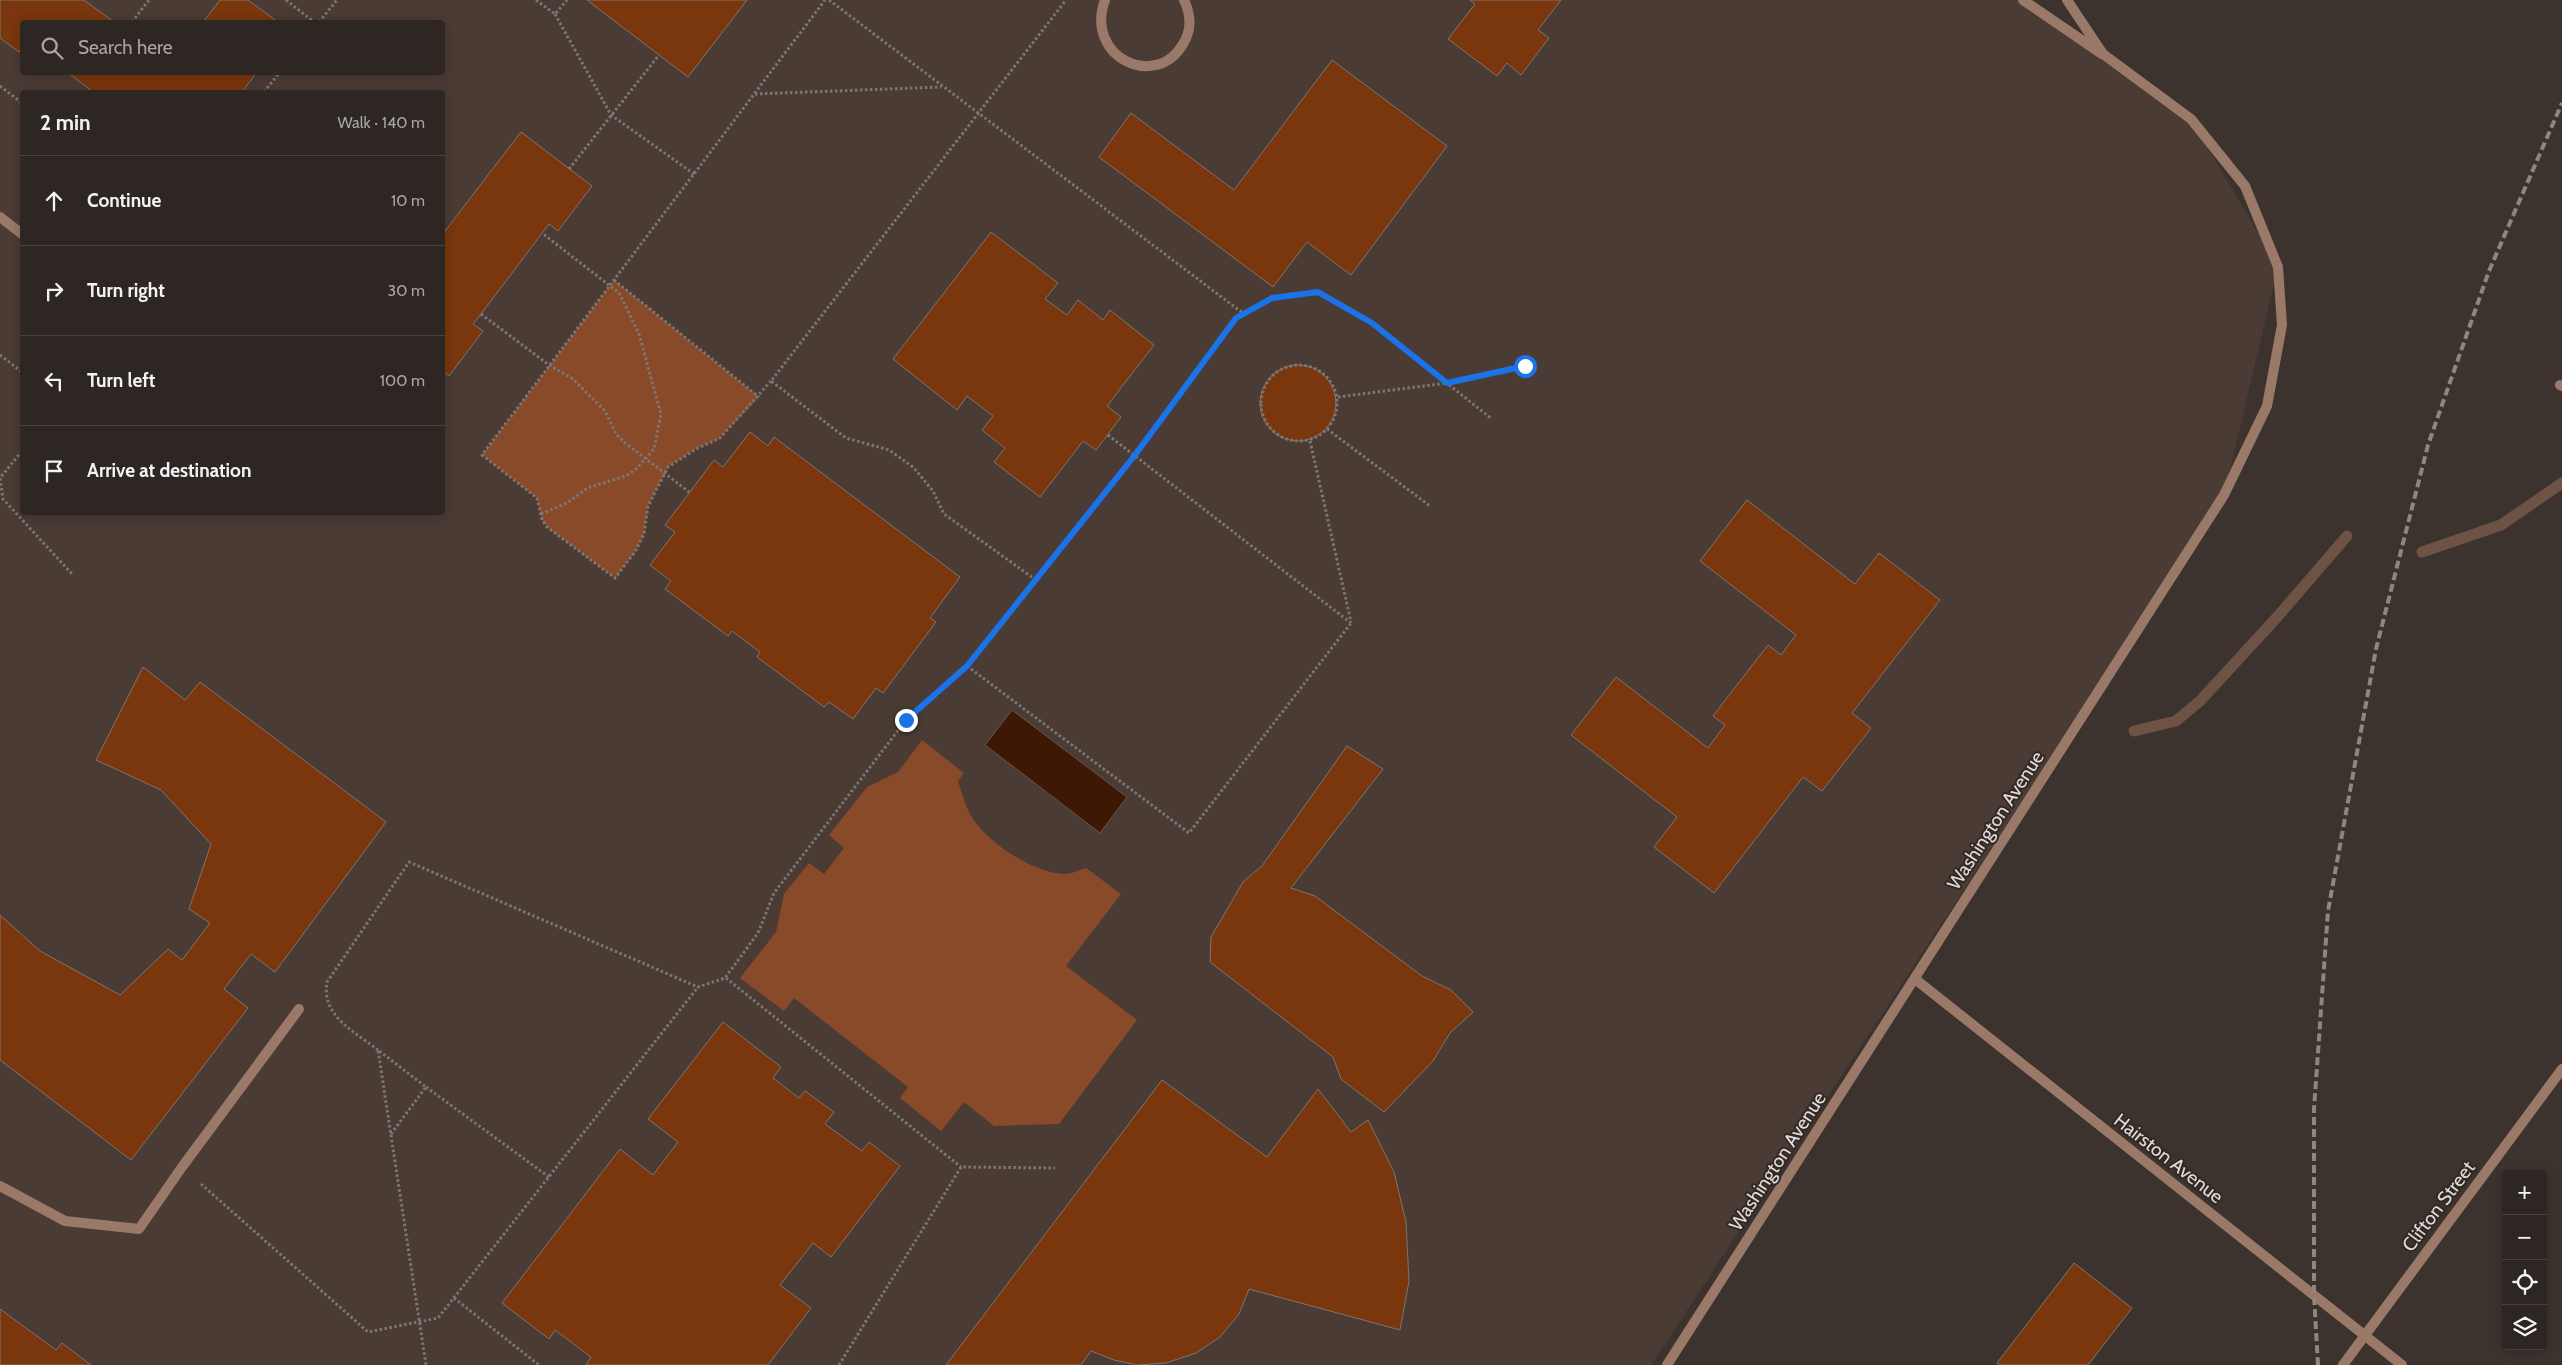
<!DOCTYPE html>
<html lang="en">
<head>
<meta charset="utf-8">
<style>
	body { margin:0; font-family:Cabin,sans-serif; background:#352e2b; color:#f1f3f6 }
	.controls { position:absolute; right:15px; bottom:15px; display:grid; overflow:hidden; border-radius:5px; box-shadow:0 2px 12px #0003 }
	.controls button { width:45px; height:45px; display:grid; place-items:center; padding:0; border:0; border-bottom:1px solid #484341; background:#2d2623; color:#f1f3f6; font:25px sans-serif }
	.stop { position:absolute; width:15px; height:15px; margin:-11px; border:4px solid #1a73e8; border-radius:50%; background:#fff }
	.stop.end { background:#1a73e8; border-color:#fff; box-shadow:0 1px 5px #0008 }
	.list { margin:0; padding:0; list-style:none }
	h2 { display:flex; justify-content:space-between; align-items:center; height:65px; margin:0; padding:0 20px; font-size:21px }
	h2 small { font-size:16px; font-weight:400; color:#a7a5a6 }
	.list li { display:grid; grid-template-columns:32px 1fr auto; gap:15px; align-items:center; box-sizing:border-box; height:90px; padding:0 20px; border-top:1px solid #484341 }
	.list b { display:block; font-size:19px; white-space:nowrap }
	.list em { font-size:16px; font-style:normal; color:#a7a5a6 }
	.icon { flex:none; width:28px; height:28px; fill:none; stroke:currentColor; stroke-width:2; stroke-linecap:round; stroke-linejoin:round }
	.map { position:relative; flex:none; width:2562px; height:1365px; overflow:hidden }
	.search { position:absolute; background:#2d2623; box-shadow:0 2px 12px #0003; left:20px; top:20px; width:425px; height:55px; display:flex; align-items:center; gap:12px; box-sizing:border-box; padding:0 18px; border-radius:5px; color:#a7a5a6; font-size:19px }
	.panel { position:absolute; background:#2d2623; box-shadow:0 2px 12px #0003; left:20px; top:90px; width:425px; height:425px; border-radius:5px }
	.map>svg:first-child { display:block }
	.built { fill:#4a3b34; fill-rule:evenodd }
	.green { fill:#884a29 }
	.water { fill:#3d1905; stroke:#6e5345 }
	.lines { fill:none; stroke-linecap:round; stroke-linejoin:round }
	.stream { stroke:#6e5345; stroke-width:11 }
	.building { fill:#7a360d; stroke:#7f7570 }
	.path { stroke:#7e7673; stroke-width:3; stroke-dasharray:2.5 2.5; stroke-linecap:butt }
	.service { stroke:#9b7969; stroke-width:10 }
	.minor { stroke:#9b7969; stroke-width:10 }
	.tertiary { stroke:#9b7969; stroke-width:10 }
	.rail { stroke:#8d8683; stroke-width:4; stroke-dasharray:8 4; stroke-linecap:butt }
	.route { stroke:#1a73e8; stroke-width:6 }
	.labels { text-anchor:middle; stroke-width:4; stroke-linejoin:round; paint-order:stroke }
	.street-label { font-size:19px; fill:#e1dbd9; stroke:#322925 }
</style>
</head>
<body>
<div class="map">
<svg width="2562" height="1365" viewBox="0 0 2562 1365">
	<rect width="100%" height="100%" fill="#3c332f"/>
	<!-- built -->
	<path class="built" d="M0,0H2020L2191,119L2278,267L2224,495L1651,1365H0ZM22,22H442V72H22ZM22,92H442V512H22Z"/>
	<!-- green -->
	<path class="green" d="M614,280L759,397L720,438L696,449L668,467L648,506L644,534L635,552L615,578L547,527L542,520L537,498L482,455Z
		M922,740L964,773L958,781C961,790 964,801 968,810C981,839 1032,873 1064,874C1071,874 1080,870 1086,868L1121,894L1066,966L1137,1020L1059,1124L994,1126L964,1102L941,1131L900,1098L908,1087L794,998L784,1011L740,978L776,932L784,894L809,863L824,874L844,848L829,835L867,787L898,772Z"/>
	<!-- water -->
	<path class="water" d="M1012,710L1127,797L1100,833L985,745Z"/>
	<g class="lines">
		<!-- stream -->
		<path class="stream" d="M2422,552L2501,525L2562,483
			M2134,731L2176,721L2200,701L2279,615L2347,536"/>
	</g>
	<!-- building -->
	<path class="building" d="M0,0H84L114,22H22V47L19,52L0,38Z
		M220,0H248L278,22H203Z
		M587,0H747L688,77Z
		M1470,0H1561L1538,30L1549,38L1521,75L1507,63L1497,76L1448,39L1475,4Z
		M1332,60L1447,146L1351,275L1307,242L1273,287L1099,157L1131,113L1234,190Z
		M67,72H257L242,92H93Z
		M521,132L592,186L558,231L549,224L481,314L473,324L483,331L449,376L442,370V235Z
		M991,232L1058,283L1045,299L1067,315L1078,300L1103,320L1110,310L1154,345L1107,406L1121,417L1096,450L1083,441L1040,497L994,462L1005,448L982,430L993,416L967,396L957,410L893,359Z
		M1260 403a38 38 0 1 1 76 0a38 38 0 1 1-76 0Z
		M750,432L768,446L774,437L960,577L930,618L936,622L883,693L876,688L853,719L829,702L824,707L757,657L760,652L732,631L728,636L665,589L671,581L650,565L675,532L665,525L714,460L723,467Z
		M1747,500L1855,584L1879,553L1940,600L1852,713L1871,728L1822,791L1803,777L1714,893L1654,847L1677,817L1571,735L1616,677L1708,748L1725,725L1713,716L1768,645L1781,655L1796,635L1700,561Z
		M143,667L185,700L200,682L386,822L275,972L251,954L224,989L248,1008L131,1160L0,1060V915L40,951L120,995L168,949L182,960L210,923L189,909L211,844L161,790L96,760Z
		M1347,746L1383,769L1291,888L1315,896L1422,976L1451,990L1473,1012L1450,1033L1433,1061L1384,1112L1341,1079L1333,1057L1210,962L1211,937L1243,882L1262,866Z
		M723,1022L781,1067L773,1078L799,1098L805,1091L834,1112L825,1124L862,1151L869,1142L900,1166L831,1257L813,1243L780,1285L811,1308L768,1365H586L591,1357L555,1330L549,1339L502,1303L620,1149L653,1175L678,1142L648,1119Z
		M1162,1080L1267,1157L1318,1089L1351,1132L1368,1120L1394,1172L1406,1222L1409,1281L1400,1330L1249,1289L1239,1314L1220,1337L1196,1353L1166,1363L1137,1365L1114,1360L1091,1351L1081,1365H946Z
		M2074,1263L2132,1308L2088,1365H2000L1997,1363Z
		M0,1309L56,1350L62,1343L91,1365H0Z"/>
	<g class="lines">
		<!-- path -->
		<path class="path" d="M286,0L314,22
			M536,0L555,14L567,0
			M829,0L1244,314
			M555,14L611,115L694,174
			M132,22L149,0
			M319,22L337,0
			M0,86L22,103
			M264,92L280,72
			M755,94L941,87
			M569,169L659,55
			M614,280L759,397
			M481,314L549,365L573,379L605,411L616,434L624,442L689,492
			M0,355L22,372
			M1261 403a38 38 0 1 1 76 0a38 38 0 1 1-76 0Z
			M771,381L720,438L696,449L668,467L648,506L644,534L635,552L615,578L547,527L542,520L537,498L482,455L825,0
			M1338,397L1447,383L1525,366
			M1327,429L1430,506
			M1108,435L1351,623
			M1310,441L1351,622
			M22,451L0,478L3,499L73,575
			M541,514L567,503L587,488L626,476L636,469L654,449L661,414L639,334L619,293L542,233
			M1036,580L944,514L933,491L913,467L889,450L846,438L771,381L1066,0
			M967,666L1189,833L1351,623
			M726,978L961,1167
			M378,1050C355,1032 321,1016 327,982L409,862L698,987L725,978L758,933L774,893L906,720L967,666L1135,455L1236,319L1272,298L1317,292L1371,323L1492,419
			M426,1087L549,1177
			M391,1134L426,1087L378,1050L426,1365
			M201,1184L368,1332L438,1318L698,987
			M454,1298L539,1365
			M839,1365L961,1167L1055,1168"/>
		<!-- service -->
		<path class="service" d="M1105,0C1084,57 1156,91 1183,44C1192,30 1191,15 1184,0
			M0,217L22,234
			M0,1186L65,1221L139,1229L182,1167L299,1009"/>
		<!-- minor -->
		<path class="minor" d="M2023,0L2102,54
			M2560,385L2562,386
			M2343,1365L2562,1069"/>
		<!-- tertiary -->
		<path class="tertiary" d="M1915,979L2402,1365
			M1667,1365L2224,495L2267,406L2282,325L2278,267L2245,186L2191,119L2103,54L2067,0"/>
		<!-- rail -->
		<path class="rail" d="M2318,1365L2314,1295V1109L2328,911L2376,649L2428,445L2489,271L2562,103"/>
	</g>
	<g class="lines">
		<!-- route -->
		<path class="route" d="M906,720L967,666L1135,455L1236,318L1272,298L1318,292L1372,323L1447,383L1525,366"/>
	</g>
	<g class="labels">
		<!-- street labels -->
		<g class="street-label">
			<text transform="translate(1995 820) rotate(-57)" y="7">Washington Avenue</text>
			<text transform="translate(2169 1158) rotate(38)" y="7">Hairston Avenue</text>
			<text transform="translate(1777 1161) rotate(-57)" y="7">Washington Avenue</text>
			<text transform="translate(2438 1206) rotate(-53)" y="7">Clifton Street</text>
		</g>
	</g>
</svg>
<div class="controls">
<button>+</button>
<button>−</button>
<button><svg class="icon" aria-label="locate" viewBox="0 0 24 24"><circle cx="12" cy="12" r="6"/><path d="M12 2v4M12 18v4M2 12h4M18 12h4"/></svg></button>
<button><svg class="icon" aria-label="layers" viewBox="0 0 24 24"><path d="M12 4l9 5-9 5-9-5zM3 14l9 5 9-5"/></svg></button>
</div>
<div class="stop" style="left:1525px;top:366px"></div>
<div class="stop end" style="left:906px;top:720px"></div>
<div class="search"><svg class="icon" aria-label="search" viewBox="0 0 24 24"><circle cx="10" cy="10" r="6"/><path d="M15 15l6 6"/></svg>Search here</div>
<section class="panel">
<h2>2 min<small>Walk · 140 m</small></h2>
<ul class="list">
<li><svg class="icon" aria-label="ahead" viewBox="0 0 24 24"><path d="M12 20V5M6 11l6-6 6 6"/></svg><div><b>Continue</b></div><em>10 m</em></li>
<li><svg class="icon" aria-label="right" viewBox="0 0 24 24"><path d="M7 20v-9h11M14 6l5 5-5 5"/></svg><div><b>Turn right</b></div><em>30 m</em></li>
<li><svg class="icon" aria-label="left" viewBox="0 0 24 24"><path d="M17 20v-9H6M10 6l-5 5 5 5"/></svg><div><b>Turn left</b></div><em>100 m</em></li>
<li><svg class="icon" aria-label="arrive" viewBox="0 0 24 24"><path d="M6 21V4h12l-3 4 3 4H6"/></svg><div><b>Arrive at destination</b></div></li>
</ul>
</section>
</div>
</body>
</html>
